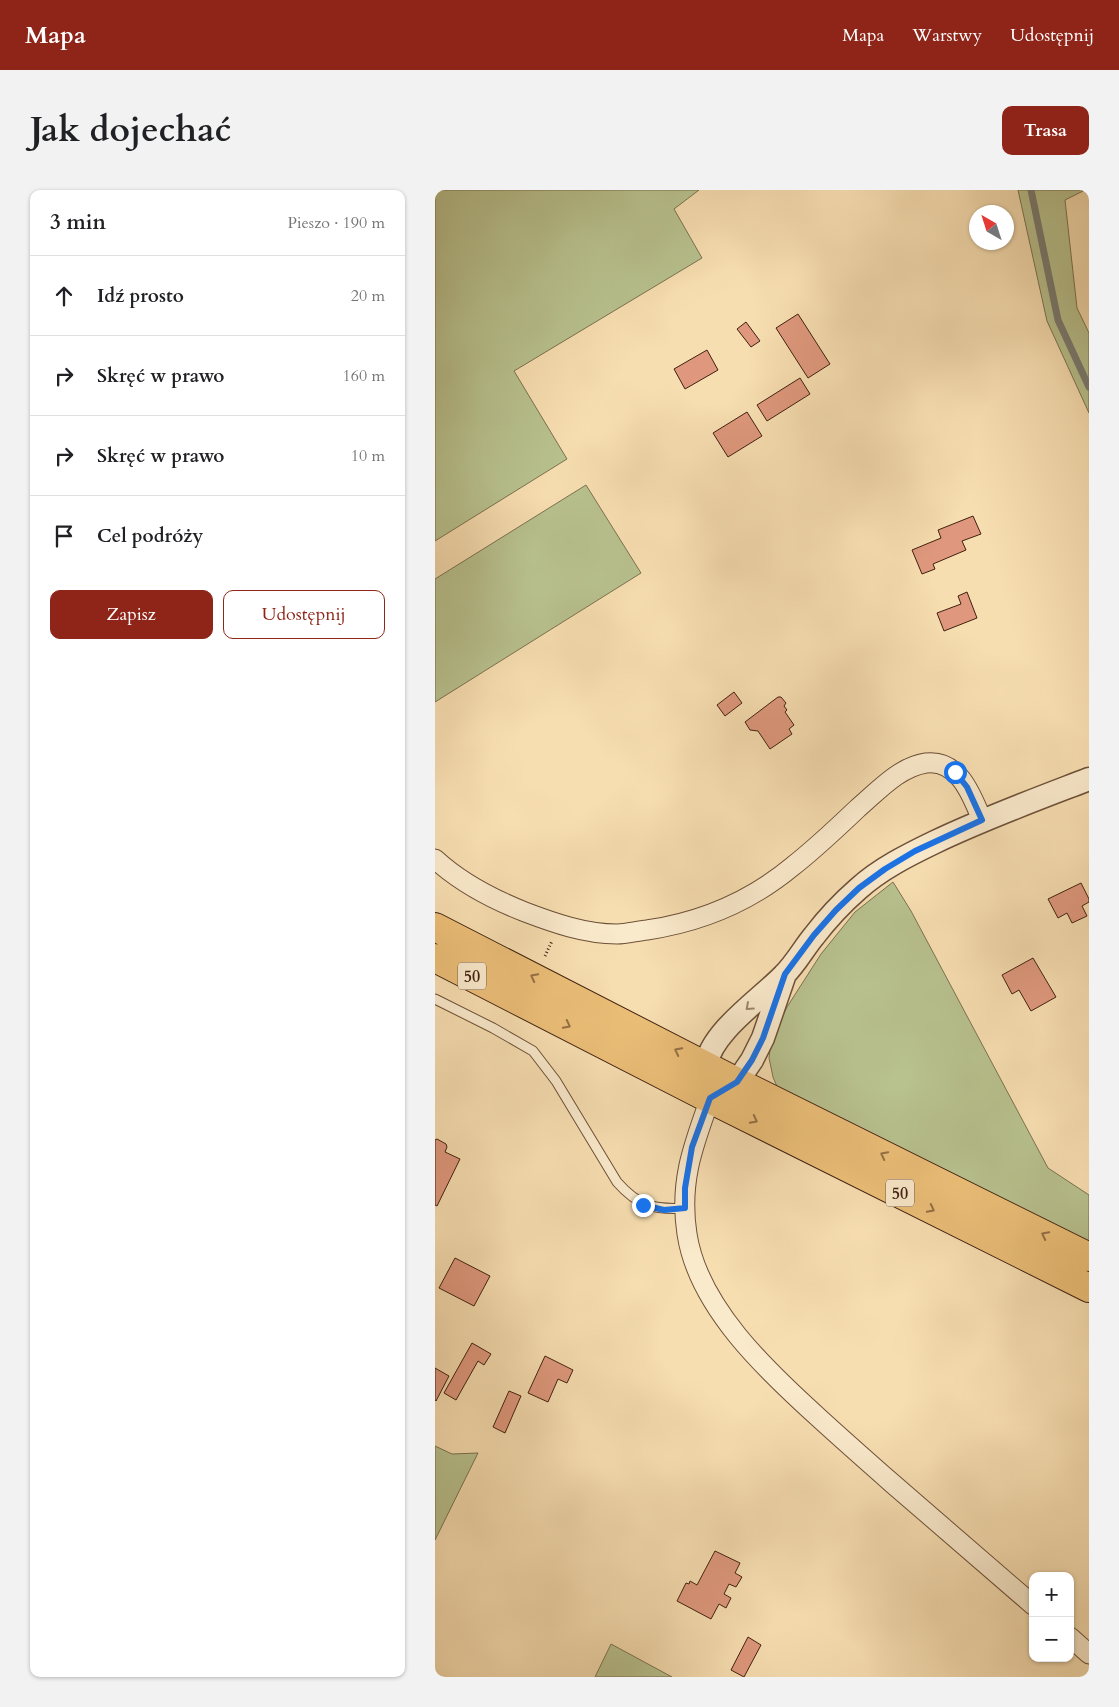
<!DOCTYPE html>
<html lang="pl">
<head>
<meta charset="utf-8">
<style>
	body { margin:0; font-family:Cardo,serif; background:#f2f2f2; color:#202124 }
	.controls { position:absolute; right:15px; bottom:15px; display:grid; overflow:hidden; border-radius:10px; box-shadow:0 1px 4px #0004 }
	.controls button { width:45px; height:45px; display:grid; place-items:center; padding:0; border:0; border-bottom:1px solid #e0e0e0; background:#fff; color:#202124; font:25px sans-serif }
	.compass { position:absolute; left:534px; top:15px; width:45px; height:45px; border-radius:50%; background:#fff; box-shadow:0 1px 4px #0004; rotate:321deg }
	.stop { position:absolute; width:15px; height:15px; margin:-11px; border:4px solid #1a73e8; border-radius:50%; background:#fff }
	.stop.end { background:#1a73e8; border-color:#fff; box-shadow:0 1px 5px #0008 }
	.list { margin:0; padding:0; list-style:none }
	h2 { display:flex; justify-content:space-between; align-items:center; height:65px; margin:0; padding:0 20px; font-size:21px }
	h2 small { font-size:16px; font-weight:400; color:#757577 }
	.list li { display:grid; grid-template-columns:32px 1fr auto; gap:15px; align-items:center; box-sizing:border-box; height:80px; padding:0 20px; border-top:1px solid #e0e0e0 }
	.list b { display:block; font-size:19px; white-space:nowrap }
	.list em { font-size:16px; font-style:normal; color:#757577 }
	.actions { display:flex; gap:10px; padding:15px 20px }
	.actions a { flex:1; padding:11px 0; border:1px solid #8f2418; border-radius:10px; text-align:center; font-size:18px; color:#8f2418 }
	.actions .main { background:#8f2418; color:#fff }
	.icon { flex:none; width:28px; height:28px; fill:none; stroke:currentColor; stroke-width:2; stroke-linecap:round; stroke-linejoin:round }
	.map { position:relative; flex:none; width:654px; height:1487px; overflow:hidden; border-radius:10px }
	header { display:flex; align-items:center; gap:30px; box-sizing:border-box; height:70px; padding:0 25px; background:#8f2418; color:#fff }
	header strong { font-size:24px }
	nav { display:flex; gap:28px; margin-inline-start:auto; font-size:18px }
	.intro { display:flex; align-items:center; justify-content:space-between; box-sizing:border-box; height:120px; padding:0 30px }
	h1 { margin:0; font-size:35px }
	.button { padding:12px 22px; border-radius:10px; background:#8f2418; color:#fff; font-size:18px; font-weight:700 }
	main { display:flex; gap:30px; padding:0 30px }
	aside { flex:1; background:#fff; border-radius:10px; box-shadow:0 1px 4px #0004 }
	.map>svg:first-child { display:block }
	.green { fill:#b8c28f; stroke:#7c7150 }
	.lines { fill:none; stroke-linecap:round; stroke-linejoin:round }
	.stream { stroke:#797c73; stroke-width:7 }
	.building { fill:#df987d; stroke:#3f2010 }
	.service-casing { stroke:#6d5038; stroke-width:11 }
	.minor-casing { stroke:#6d5038; stroke-width:21 }
	.tertiary-casing { stroke:#6d5038; stroke-width:25 }
	.primary-casing { stroke:#3f2010; stroke-width:30 }
	.path { stroke:#3f2010; stroke-width:3; stroke-dasharray:1 2.5; stroke-linecap:butt }
	.service { stroke:#faeacc; stroke-width:9 }
	.minor { stroke:#faeacc; stroke-width:19 }
	.tertiary { stroke:#faeacc; stroke-width:22 }
	.primary { stroke:#ecbf78; stroke-width:28 }
	.oneway { stroke:#967044 }
	.oneway2 { stroke:#9c856e }
	.route { stroke:#1a73e8; stroke-width:6 }
	.labels { text-anchor:middle; stroke-width:5; stroke-linejoin:round; paint-order:stroke }
	.shield { fill:#faeacc; stroke:#775d48; stroke-width:1 }
	.shield-label { font-size:16px; font-weight:bold; fill:#3f2010 }
</style>
</head>
<body>
<header>
<strong>Mapa</strong>
<nav><a>Mapa</a><a>Warstwy</a><a>Udostępnij</a></nav>
</header>
<div class="intro"><h1>Jak dojechać</h1><a class="button">Trasa</a></div>
<main>
<aside>
<h2>3 min<small>Pieszo · 190 m</small></h2>
<ul class="list">
<li><svg class="icon" aria-label="ahead" viewBox="0 0 24 24"><path d="M12 20V5M6 11l6-6 6 6"/></svg><div><b>Idź prosto</b></div><em>20 m</em></li>
<li><svg class="icon" aria-label="right" viewBox="0 0 24 24"><path d="M7 20v-9h11M14 6l5 5-5 5"/></svg><div><b>Skręć w prawo</b></div><em>160 m</em></li>
<li><svg class="icon" aria-label="right" viewBox="0 0 24 24"><path d="M7 20v-9h11M14 6l5 5-5 5"/></svg><div><b>Skręć w prawo</b></div><em>10 m</em></li>
<li><svg class="icon" aria-label="arrive" viewBox="0 0 24 24"><path d="M6 21V4h12l-3 4 3 4H6"/></svg><div><b>Cel podróży</b></div></li>
</ul>
<div class="actions"><a class="main">Zapisz</a><a>Udostępnij</a></div>
</aside>
<div class="map">
<svg width="654" height="1487" viewBox="0 0 654 1487">
	<rect width="100%" height="100%" fill="#f7deb1"/>
	<filter id="stains"><feTurbulence type="fractalNoise" baseFrequency=".004" numOctaves="4"/><feColorMatrix values="0 0 0 0 .2 0 0 0 0 .09 0 0 0 0 .02 0 0 0 .5 -.17"/></filter>
	<radialGradient id="worn" r=".72"><stop offset=".6" stop-color="#630" stop-opacity="0"/><stop offset="1" stop-color="#630" stop-opacity=".3"/></radialGradient>
	<!-- green -->
	<path class="green" d="M0,0H264L239,19L267,68L79,181L132,269L0,351Z
		M583,0H650L630,10L642,118L654,143V223L612,131Z
		M151,295L206,383L0,512V389Z
		M458,692L476,721L613,978L654,1005V1055L343,899L338,887L334,868L336,851L352,817L386,764L420,722Z
		M0,1256L17,1264L43,1263L0,1350Z
		M176,1454L237,1487H160Z"/>
	<g class="lines">
		<!-- stream -->
		<path class="stream" d="M596,0L623,130L654,197"/>
	</g>
	<!-- building -->
	<path class="building" d="M363,124L395,174L373,188L341,138Z
		M311,132L325,151L316,157L302,139Z
		M272,160L283,180L250,199L239,179Z
		M365,188L375,204L332,231L322,215Z
		M312,222L327,246L293,267L278,243Z
		M538,326L546,344L527,351L531,360L498,374L500,379L487,384L477,360L506,348L503,340Z
		M532,402L542,428L509,441L502,423L526,414L523,406Z
		M299,502L307,513L290,526L282,515Z
		M343,507H346L351,513L349,516L352,520L350,522L359,535L354,539L357,544L335,559L323,541L315,540L310,532Z
		M646,693L654,709V712L647,716L652,726L637,733L632,723L623,728L613,709Z
		M598,768L621,807L596,821L584,800L577,804L567,785Z
		M2,949L11,954L12,957L10,962L25,969L2,1016L0,1015V950Z
		M20,1068L55,1086L39,1116L4,1098Z
		M37,1153L56,1164L49,1175L43,1171L21,1210L9,1203Z
		M110,1166L138,1180L132,1193L123,1189L113,1212L93,1203Z
		M0,1178L14,1186L1,1211L0,1210Z
		M74,1201L86,1206L70,1243L58,1237Z
		M280,1361L305,1373L300,1383L307,1387L301,1397L294,1394L289,1404L296,1408L291,1418L284,1414L276,1429L242,1411L251,1393L254,1394L255,1391L262,1395Z
		M313,1447L326,1455L309,1487L296,1480Z"/>
	<g class="lines">
		<defs>
			<path id="service" d="M0,809L58,838L98,861L121,891L182,992C203,1016 219,1020 250,1018"/>
			<path id="minor" d="M0,669C26,693 57,709 90,722C119,733 150,744 182,744C191,744 202,741 212,740C266,732 316,711 358,676C381,658 402,638 423,618C443,601 464,577 491,573C524,569 537,606 547,630
				M275,909C258,956 244,992 252,1044C263,1117 332,1181 384,1228C408,1250 433,1272 458,1294C504,1334 551,1374 598,1415
				M635,1447L654,1464"/>
			<path id="tertiary" d="M350,784L328,848L317,870L302,892L275,909C273,898 269,885 271,875C277,841 326,809 349,785C361,773 369,758 379,746C392,729 407,713 423,699C445,679 473,665 500,652C550,628 602,609 654,589"/>
			<path id="primary" d="M0,737L302,892L654,1067
				M0,768L275,909L654,1098"/>
		</defs>
		<!-- service casing -->
		<use href="#service" class="service-casing"/>
		<!-- minor casing -->
		<use href="#minor" class="minor-casing"/>
		<!-- tertiary casing -->
		<use href="#tertiary" class="tertiary-casing"/>
		<!-- primary casing -->
		<use href="#primary" class="primary-casing"/>
		<!-- path -->
		<path class="path" d="M110,766L117,751"/>
		<!-- service -->
		<use href="#service" class="service"/>
		<!-- minor -->
		<use href="#minor" class="minor"/>
		<!-- tertiary -->
		<use href="#tertiary" class="tertiary"/>
		<!-- primary -->
		<use href="#primary" class="primary"/>
	</g>
	<!-- one-way arrows -->
	<defs><path id="oneway-chevron" d="M-2-3.5L2.5 0L-2 3.5" fill="none" stroke-width="1.6" stroke-linecap="round" stroke-linejoin="round" transform="scale(1.25)"/></defs>
	<g class="oneway">
		<use href="#oneway-chevron" transform="translate(99 787) rotate(-153)"/>
		<use href="#oneway-chevron" transform="translate(132 835) rotate(27)"/>
		<use href="#oneway-chevron" transform="translate(243 861) rotate(-153)"/>
		<use href="#oneway-chevron" transform="translate(319 930) rotate(27)"/>
		<use href="#oneway-chevron" transform="translate(449 965) rotate(-153)"/>
		<use href="#oneway-chevron" transform="translate(496 1019) rotate(27)"/>
		<use href="#oneway-chevron" transform="translate(610 1045) rotate(-153)"/>
	</g>
	<use class="oneway2" href="#oneway-chevron" transform="translate(314 817) rotate(138)"/>
	<g class="lines">
		<!-- route -->
		<path class="route" d="M208,1015L229,1020L250,1018V998L257,957L275,908L302,892L317,870L328,848L350,784L379,745L401,720L424,698L450,679L480,661L547,630L532,597L520,582"/>
	</g>
	<g class="labels">
		<!-- shield labels -->
		<g class="shield">
			<rect x="23" y="772.5" width="28" height="27" rx="4"/>
			<rect x="451" y="989.5" width="28" height="27" rx="4"/>
		</g>
		<g class="shield-label">
			<text x="37" y="792">50</text>
			<text x="465" y="1009">50</text>
		</g>
	</g>
	<rect width="100%" height="100%" filter="url(#stains)"/>
	<rect width="100%" height="100%" fill="url(#worn)"/>
</svg>
<div class="controls">
<button>+</button>
<button>−</button>
</div>
<svg class="compass" viewBox="-18 -18 36 36"><path d="M0-13l5 13h-10z" fill="#e53935"/><path d="M0 13l5-13h-10z" fill="#757577"/></svg>
<div class="stop" style="left:520px;top:582px"></div>
<div class="stop end" style="left:208px;top:1015px"></div>
</div>
</main>
</body>
</html>
